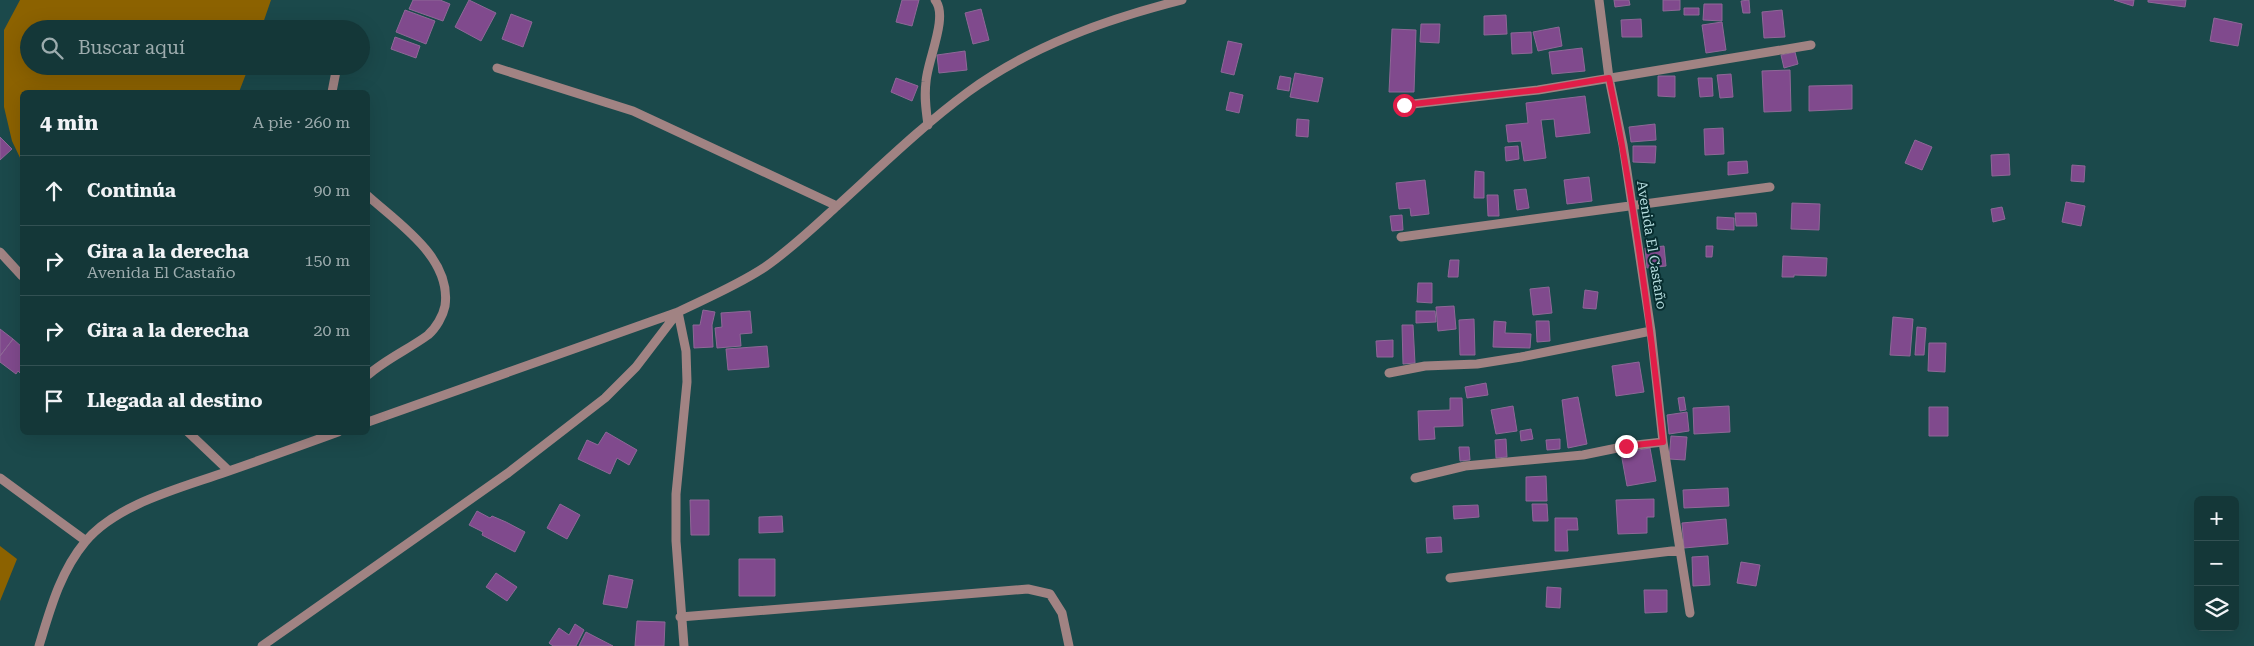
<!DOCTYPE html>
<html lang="es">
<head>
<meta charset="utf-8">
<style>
	body { margin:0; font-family:"Roboto Serif",serif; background:#1d3f40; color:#f1f3f6 }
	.controls { position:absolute; right:15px; bottom:15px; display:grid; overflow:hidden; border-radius:8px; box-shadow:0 5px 20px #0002 }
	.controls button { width:45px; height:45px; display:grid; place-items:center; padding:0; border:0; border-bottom:1px solid #335153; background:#143738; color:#f1f3f6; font:25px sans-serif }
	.stop { position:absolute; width:15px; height:15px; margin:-11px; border:4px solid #e11d48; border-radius:50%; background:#fff }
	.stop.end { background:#e11d48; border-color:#fff; box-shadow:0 1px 5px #0008 }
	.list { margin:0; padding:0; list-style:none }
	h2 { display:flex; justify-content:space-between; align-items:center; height:65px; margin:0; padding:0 20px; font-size:21px }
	h2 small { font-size:16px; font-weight:400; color:#9dacae }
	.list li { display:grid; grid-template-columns:32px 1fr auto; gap:15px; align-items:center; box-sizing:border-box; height:70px; padding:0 20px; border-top:1px solid #335153 }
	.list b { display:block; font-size:19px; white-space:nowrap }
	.list p { margin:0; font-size:16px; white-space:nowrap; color:#9dacae }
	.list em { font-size:16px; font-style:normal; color:#9dacae }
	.icon { flex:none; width:28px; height:28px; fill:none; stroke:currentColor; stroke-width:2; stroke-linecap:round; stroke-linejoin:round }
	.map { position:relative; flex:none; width:2254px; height:646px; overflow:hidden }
	.search { position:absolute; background:#143738; box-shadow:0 5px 20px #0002; left:20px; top:20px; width:350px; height:55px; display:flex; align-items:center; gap:12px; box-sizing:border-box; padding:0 18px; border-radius:28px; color:#9dacae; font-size:19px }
	.panel { position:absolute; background:#143738; box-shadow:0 5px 20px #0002; left:20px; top:90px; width:350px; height:345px; border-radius:8px }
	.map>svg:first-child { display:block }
	.green { fill:#8c6200 }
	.building { fill:#804a8d; stroke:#8e6897 }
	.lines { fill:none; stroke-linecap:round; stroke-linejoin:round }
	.minor { stroke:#a18383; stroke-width:9 }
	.route { stroke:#e11d48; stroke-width:6 }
	.labels { text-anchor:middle; stroke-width:4; stroke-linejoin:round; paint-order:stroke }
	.street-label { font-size:14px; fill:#b7dee0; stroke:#072d2f }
</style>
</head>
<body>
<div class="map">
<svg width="2254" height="646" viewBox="0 0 2254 646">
	<rect width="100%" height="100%" fill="#1b494b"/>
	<!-- green -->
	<path class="green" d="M20,0H271L261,29H29V66H249L239,92H22V162L12,141L4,107V30Z
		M0,546L17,559L0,601Z"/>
	<!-- building -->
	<path class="building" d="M413,0H440L450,4L443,21L409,9Z
		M469,0L496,13L481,41L455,27Z
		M902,0H919L912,26L896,22Z
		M1614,0H1629L1630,5L1615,7Z
		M1663,0H1680V10L1663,11Z
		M1749,0L1750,13H1743L1741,1Z
		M2114,0H2134L2133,6Z
		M2148,0H2186L2185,7L2148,2Z
		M1704,4H1722V21L1703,20Z
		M1684,8H1699V15H1684Z
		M981,9L989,40L973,44L965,13Z
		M405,10L435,21L426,44L396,32Z
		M1782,10L1785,37L1764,38L1762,12Z
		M511,14L532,22L523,47L502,39Z
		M1506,15L1507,34L1484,35V16Z
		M2214,18L2242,24L2238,46L2210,41Z
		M1641,19L1642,37H1622L1621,20Z
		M1722,22L1726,50L1706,53L1702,25Z
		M1421,24H1440L1439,43L1420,42Z
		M1559,27L1562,46L1538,51L1533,32Z
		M1392,29L1416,30L1414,92H1389Z
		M1531,32L1532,53L1512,54L1511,33Z
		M395,37L420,46L416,58L391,49Z
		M1228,41L1242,44L1234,75L1221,72Z
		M1582,48L1585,71L1552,74L1549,52Z
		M965,51L967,70L939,73L937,55Z
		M1795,52L1798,64L1784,68L1781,55Z
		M1790,70L1791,111L1764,112L1762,71Z
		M1295,73L1323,78L1318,102L1290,97Z
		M1731,74L1733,97L1720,98L1717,75Z
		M1280,76L1291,78L1289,91L1277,89Z
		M1658,76H1675V97L1658,96Z
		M896,78L918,86L912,101L891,92Z
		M1698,78H1712L1713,96L1700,97Z
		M1852,85V109L1809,111V86Z
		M1230,92L1243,95L1239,113L1226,110Z
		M1585,96L1590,133L1556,137L1554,119L1541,120L1546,158L1524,161L1521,141L1508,142L1506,125L1528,123L1526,103Z
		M1297,119L1309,120L1308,137L1296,136Z
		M1655,124L1656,140L1631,142L1629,127Z
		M1723,128L1724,154L1705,155L1704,129Z
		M0,137L12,149L0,160Z
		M1915,140L1932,147L1922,170L1905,163Z
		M1518,146L1519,159L1506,161L1505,147Z
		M1633,146H1656L1655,163L1633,162Z
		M2009,154L2010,175L1992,176L1991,155Z
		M1747,161L1748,173L1728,175V162Z
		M2072,165L2085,166L2084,182L2071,181Z
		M1475,171L1484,172V198H1474Z
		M1589,177L1592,201L1567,204L1564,180Z
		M1425,180L1429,214L1411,216L1410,208L1399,209L1396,183Z
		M1526,189L1529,208L1517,210L1514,190Z
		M1487,195H1498L1499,216H1488Z
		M2066,202L2085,206L2081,226L2062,222Z
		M1792,203L1820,204L1819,230L1791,229Z
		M2002,207L2005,219L1993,222L1991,209Z
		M1735,213H1756L1757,226H1736Z
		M1402,215L1403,230L1392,231L1390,216Z
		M1717,217L1734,218V230L1717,229Z
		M1664,246L1666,266L1647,268L1645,248Z
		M1706,246H1713L1712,257H1706Z
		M1783,256L1827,258L1826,276L1794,275V277H1782Z
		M1450,260H1459L1458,277H1448Z
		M1418,283H1432V303L1417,302Z
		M1549,287L1552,313L1533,315L1530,289Z
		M1585,290L1598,292L1596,309L1583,308Z
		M1454,306L1456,329L1438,331L1436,307Z
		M703,310L715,312L712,325L713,347L694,348L693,325H700Z
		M750,311L752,333L740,334L741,346L717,348L715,328L722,327L721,313Z
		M1416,311H1435L1436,322L1416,323Z
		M1893,317L1913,319L1910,356L1890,355Z
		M1474,319L1475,355H1460L1459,320Z
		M1494,321L1506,322L1505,333L1531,334L1530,348L1493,347Z
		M1536,321H1549L1550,341L1537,342Z
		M1402,325H1413L1415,363L1403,364Z
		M1917,327L1926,328L1924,355H1915Z
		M0,329L13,339L0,356Z
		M13,339L22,347V375L18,371L16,374L0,362V356Z
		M1393,340V357H1377L1376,341Z
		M1929,343H1946L1945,372L1928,371Z
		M767,346L769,367L728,370L726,349Z
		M1639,362L1644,392L1616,396L1612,366Z
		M1486,383L1488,395L1467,398L1465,387Z
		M1578,397L1587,444L1568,448L1562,400Z
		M1684,397L1686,410L1680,411L1678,398Z
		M1450,398H1462L1463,426L1434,427L1435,439L1419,440L1418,411L1450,410Z
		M1513,406L1517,431L1496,434L1491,410Z
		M1729,406L1730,432L1694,434L1693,408Z
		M1929,407H1948V436H1929Z
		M1687,412L1689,431L1669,434L1667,415Z
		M1531,429L1533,439L1521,441L1520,431Z
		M606,432L637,450L629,465L617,458L610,474L578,459L587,440L598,445Z
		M1671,436L1687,437L1685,460L1669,459Z
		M1506,439L1507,457L1496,458L1495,440Z
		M1560,439V449L1547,450L1546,440Z
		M1459,447H1469L1470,460L1460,461Z
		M1650,448L1656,481L1627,486L1621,453Z
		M1546,476L1547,501H1526V477Z
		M1728,488L1729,506L1684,508L1683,490Z
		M1654,499V517H1647V533L1618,534L1616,500Z
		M690,500H709V535H691Z
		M560,504L580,515L567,539L547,528Z
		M1532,504H1547L1548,521H1533Z
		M1478,505L1479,517L1454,519L1453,506Z
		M477,511L490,518L492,516L506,522L525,532L515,552L482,535L483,532L469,525Z
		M782,516L783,532L759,533V517Z
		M1555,518H1577L1578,530H1567L1568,551H1555Z
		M1726,519L1728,544L1684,548L1682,523Z
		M1441,537L1442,552L1427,553L1426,538Z
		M1708,556L1710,585L1693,586L1692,557Z
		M739,559H775V596H739Z
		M1741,562L1760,565L1756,586L1737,583Z
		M496,573L517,587L507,601L486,587Z
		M609,575L633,580L627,608L603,604Z
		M1547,587L1561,588L1560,608L1546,607Z
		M1644,590H1667V612L1645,613Z
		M637,621L665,622L664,646H635Z
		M575,624L584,630L576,646H553L549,643L559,628L569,635Z
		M586,632L613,646H579Z"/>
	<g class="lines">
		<!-- minor -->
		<path class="minor" d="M1599,0L1609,78L1623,145L1651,331L1663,442L1690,613
			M497,68L633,111L837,206
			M332,92L337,66
			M1404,105L1538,90L1811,45
			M928,125C926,110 924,97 926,82C927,61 949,16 935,0
			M368,196C399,224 452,258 445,306C443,316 436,328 428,335C409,349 386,359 368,375
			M1401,237L1770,187
			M0,252L22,276
			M678,312L686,351L687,382L676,494V541L684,646
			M1389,373L1425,366L1477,364L1521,357L1651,331
			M368,422L678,312C707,298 738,285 765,267C791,249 814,227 837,206C880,167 922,126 968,92C1031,46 1107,19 1182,0
			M188,432L229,471
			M0,478L86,541
			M1415,478L1465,466L1583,455L1627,446L1663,442
			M1450,578L1680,550
			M680,617L1028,589L1050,594L1062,613L1069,646
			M39,646C50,610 60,572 85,542C116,504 181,488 226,472C263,459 300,446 338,432
			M262,646L508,473L605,398L636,367L678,312"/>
	</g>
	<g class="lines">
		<!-- route -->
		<path class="route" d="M1404,105L1538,90L1609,78C1634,198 1650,320 1663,442L1626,446"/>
	</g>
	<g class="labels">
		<!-- street labels -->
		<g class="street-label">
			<text transform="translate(1652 245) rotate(81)" y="5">Avenida El Castaño</text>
		</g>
	</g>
</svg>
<div class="controls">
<button>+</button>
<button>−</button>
<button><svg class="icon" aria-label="layers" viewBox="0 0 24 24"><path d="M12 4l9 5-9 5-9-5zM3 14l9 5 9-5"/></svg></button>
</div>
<div class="stop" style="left:1404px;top:105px"></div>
<div class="stop end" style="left:1626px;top:446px"></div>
<div class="search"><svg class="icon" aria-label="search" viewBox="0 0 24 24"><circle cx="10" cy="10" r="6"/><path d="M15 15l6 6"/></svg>Buscar aquí</div>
<section class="panel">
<h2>4 min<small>A pie · 260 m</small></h2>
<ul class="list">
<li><svg class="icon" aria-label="ahead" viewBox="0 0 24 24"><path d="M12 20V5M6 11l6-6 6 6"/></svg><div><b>Continúa</b></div><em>90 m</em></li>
<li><svg class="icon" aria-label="right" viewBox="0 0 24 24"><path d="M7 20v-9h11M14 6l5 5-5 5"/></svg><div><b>Gira a la derecha</b><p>Avenida El Castaño</p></div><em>150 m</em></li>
<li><svg class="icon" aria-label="right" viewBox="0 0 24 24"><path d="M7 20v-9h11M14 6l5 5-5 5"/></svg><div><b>Gira a la derecha</b></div><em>20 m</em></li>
<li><svg class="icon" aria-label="arrive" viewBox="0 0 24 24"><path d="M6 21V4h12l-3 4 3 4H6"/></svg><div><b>Llegada al destino</b></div></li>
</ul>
</section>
</div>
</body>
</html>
